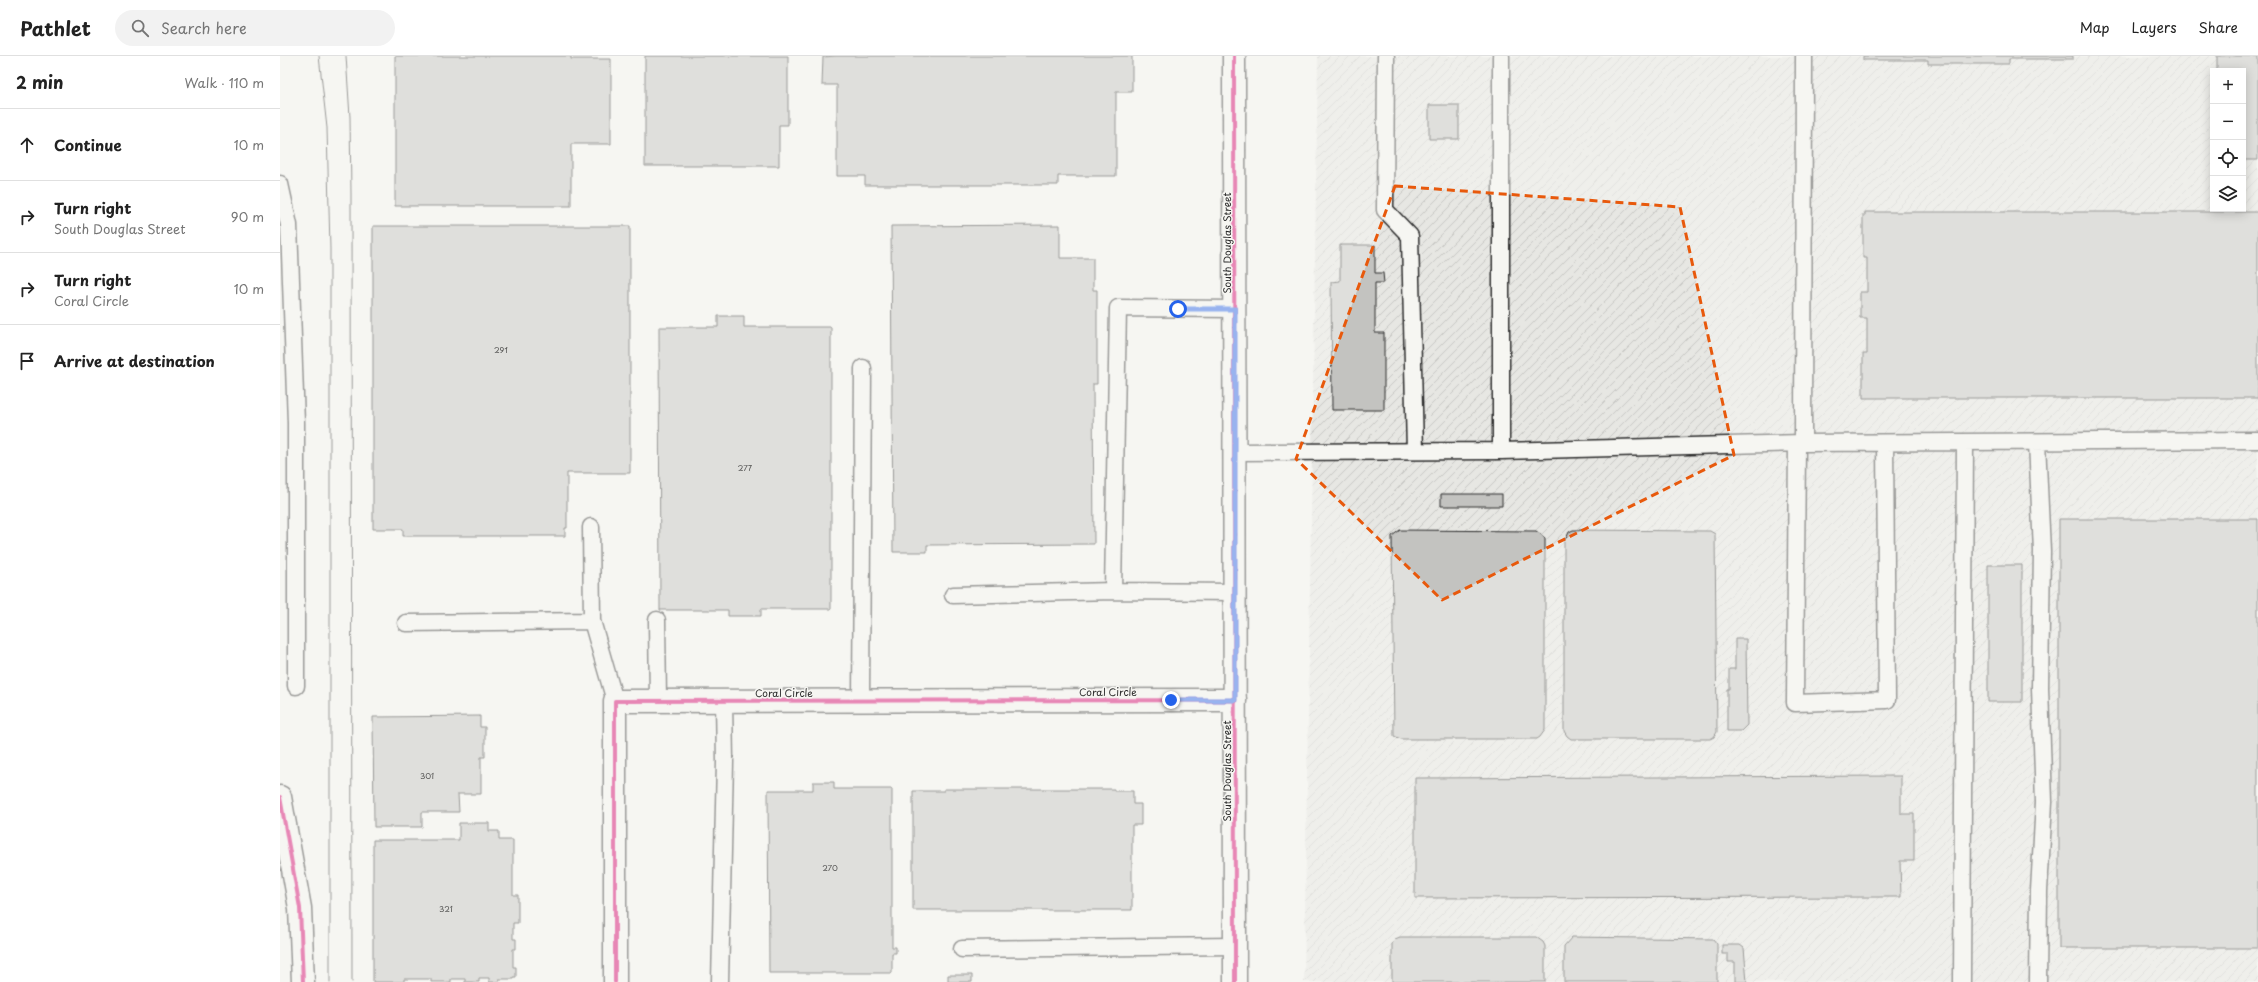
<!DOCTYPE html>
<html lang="en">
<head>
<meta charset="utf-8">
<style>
	body { margin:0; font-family:"Playpen Sans",sans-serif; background:#f2f2f2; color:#222 }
	.controls { position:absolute; right:12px; top:12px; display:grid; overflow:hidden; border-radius:0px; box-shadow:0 2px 10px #0003 }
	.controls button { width:36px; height:36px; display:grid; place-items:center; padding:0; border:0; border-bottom:1px solid #e0e0e0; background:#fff; color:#222; font:20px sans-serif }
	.stop { position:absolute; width:12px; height:12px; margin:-9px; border:3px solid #2563eb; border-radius:50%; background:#fff }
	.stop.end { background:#2563eb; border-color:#fff; box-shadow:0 1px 4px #0008 }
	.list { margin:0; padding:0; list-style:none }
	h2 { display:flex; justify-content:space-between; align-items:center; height:52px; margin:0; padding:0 16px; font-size:17px }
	h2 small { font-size:13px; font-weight:400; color:#767676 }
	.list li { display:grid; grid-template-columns:26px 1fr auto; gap:12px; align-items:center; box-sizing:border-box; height:72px; padding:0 16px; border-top:1px solid #e0e0e0 }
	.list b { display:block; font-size:15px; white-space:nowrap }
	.list p { margin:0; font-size:13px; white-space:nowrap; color:#767676 }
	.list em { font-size:13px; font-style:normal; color:#767676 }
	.icon { flex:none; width:22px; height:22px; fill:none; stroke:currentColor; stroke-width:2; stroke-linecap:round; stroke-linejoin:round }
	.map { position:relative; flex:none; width:1978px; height:926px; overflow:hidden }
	header { display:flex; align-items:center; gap:24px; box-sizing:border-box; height:56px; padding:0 20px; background:#fff; border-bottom:1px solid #e0e0e0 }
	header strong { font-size:19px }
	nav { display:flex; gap:22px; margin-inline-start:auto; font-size:14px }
	.search { width:280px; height:36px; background:#f2f2f2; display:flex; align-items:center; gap:10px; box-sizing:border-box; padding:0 14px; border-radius:22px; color:#767676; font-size:15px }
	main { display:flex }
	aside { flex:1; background:#fff }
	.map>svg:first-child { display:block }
	.industrial { fill:url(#industrial-furrows); fill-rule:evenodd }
	.building { fill:#c3c3c0; stroke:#2b2b2b }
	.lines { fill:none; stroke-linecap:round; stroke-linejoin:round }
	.lane-casing { stroke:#2b2b2b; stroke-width:19 }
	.street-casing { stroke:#2b2b2b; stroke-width:25 }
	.secondary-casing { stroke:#2b2b2b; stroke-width:25 }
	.lane { stroke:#f6f6f2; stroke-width:16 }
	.street { stroke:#f6f6f2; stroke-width:22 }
	.secondary { stroke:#f6f6f2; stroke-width:22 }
	.tram { stroke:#2b2b2b; stroke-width:1 }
	.cycleway-casing { stroke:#f6f6f2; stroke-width:6 }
	.cycleway { stroke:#d6006c; stroke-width:4 }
	.route { stroke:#2563eb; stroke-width:5 }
	.marked { fill:none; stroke:#e8590c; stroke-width:3; stroke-dasharray:8 5; stroke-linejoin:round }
	.labels { text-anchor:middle; stroke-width:3; stroke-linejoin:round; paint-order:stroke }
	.number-label { font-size:8px; fill:#515150 }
	.street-label { font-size:10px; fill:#2b2b2b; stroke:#f6f6f2 }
</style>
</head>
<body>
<header>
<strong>Pathlet</strong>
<div class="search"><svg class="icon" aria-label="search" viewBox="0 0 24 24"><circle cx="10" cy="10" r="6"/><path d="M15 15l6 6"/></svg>Search here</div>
<nav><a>Map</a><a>Layers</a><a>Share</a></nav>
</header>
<main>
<aside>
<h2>2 min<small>Walk · 110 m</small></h2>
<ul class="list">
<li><svg class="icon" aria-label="ahead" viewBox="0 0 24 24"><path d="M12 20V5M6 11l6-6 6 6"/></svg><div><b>Continue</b></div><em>10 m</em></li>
<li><svg class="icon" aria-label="right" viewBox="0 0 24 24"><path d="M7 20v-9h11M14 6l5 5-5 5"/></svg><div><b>Turn right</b><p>South Douglas Street</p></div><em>90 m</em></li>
<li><svg class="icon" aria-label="right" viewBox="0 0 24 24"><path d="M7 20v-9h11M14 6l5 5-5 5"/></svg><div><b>Turn right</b><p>Coral Circle</p></div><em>10 m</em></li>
<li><svg class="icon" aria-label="arrive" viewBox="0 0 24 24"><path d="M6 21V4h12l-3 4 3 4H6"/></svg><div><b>Arrive at destination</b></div></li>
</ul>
</aside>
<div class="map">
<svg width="1978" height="926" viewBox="0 0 1978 926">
	<defs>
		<pattern id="industrial-furrows" width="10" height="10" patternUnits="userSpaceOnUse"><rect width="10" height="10" fill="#e7e7e3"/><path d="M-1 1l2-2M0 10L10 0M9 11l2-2" fill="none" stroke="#c6c6c3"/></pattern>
	</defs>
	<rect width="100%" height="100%" fill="#f6f6f2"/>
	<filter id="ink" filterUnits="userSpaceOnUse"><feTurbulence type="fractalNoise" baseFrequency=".025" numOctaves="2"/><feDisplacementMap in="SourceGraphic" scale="8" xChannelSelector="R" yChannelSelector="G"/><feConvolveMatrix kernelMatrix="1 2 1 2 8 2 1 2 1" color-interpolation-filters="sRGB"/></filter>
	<g filter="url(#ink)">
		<!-- industrial -->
		<path class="industrial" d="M1038,0H1978V926H1024ZM1933,15H1963V153H1933Z"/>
		<!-- building -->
		<path class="building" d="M115,0H291V3H331V88H291V150H115Z
			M365,0H508V69H499V110H365Z
			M556,0H852V36H836V120H778V129H585V120H557V29H542L543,1Z
			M1583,0H1793V3H1729V8H1648V4H1583Z
			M1937,0H1978V104H1963V15H1937Z
			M1149,49H1179V83H1149Z
			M1585,156H1978V342H1583V298H1587V262H1580V236H1587V202H1583V159H1585Z
			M780,169V202H813V234H817V328H813L814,488L647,489V496H613L611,170Z
			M93,170H350V417H287V472H285V480H123V473H93Z
			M1060,189H1095V217H1103L1104,227H1095V277H1104V354H1052L1051,226L1060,225Z
			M438,260H464V271H551V553H481V560H448V554H380L379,271H438Z
			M1161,438H1222V450H1161Z
			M1779,463H1978V892H1779Z
			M1120,474L1256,475L1262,479L1265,483V674L1260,681L1257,683H1121L1114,680L1112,480Z
			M1293,474L1430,475L1435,478L1437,676L1434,681L1430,683H1291L1287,680L1284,675V483H1286L1289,476Z
			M1708,509H1742V646H1708Z
			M1455,583H1466L1467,669L1461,675H1447V633H1449V613H1455Z
			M200,660V671H205V701H201V738H178L179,756H142V771H94L93,661Z
			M1621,720V758H1634V805H1620L1621,841L1135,842V722Z
			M533,726H554V733H612V891H616V897H612V917H489L488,734H533Z
			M664,733H834V735H853V748H861V769H852V854H633V735H664Z
			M179,767H209V775H219V784H233V839H238V867H233V883H236V893H233V911H236V921H233V923H219V926H209V922H199V926H185V923H171V926H151V923H124V926H93V784H179Z
			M1120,881H1256L1263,886L1265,890V926H1112V888L1115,883Z
			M1292,881L1433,883L1437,888V926H1284V890Z
			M1442,889H1460L1464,892L1467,926H1455V906H1448V898H1442Z
			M668,919H692V926H668Z"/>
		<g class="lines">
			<defs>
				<path id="lane" d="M1106,0L1105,154L1130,180L1135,395
					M1221,0V395
					M1524,0L1523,387L1978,384
					M0,128L9,169L16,367V630
					M955,253L838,252L833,535L955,536
					M1757,386L1762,495L1760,632L1764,746L1759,835L1758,926
					M1517,387L1515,647L1607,644L1605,387
					M955,396L1221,395L1523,387
					M673,539L833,535
					M377,564L378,645
					M312,565L335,645
					M126,567L312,565L311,471
					M581,645L583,312
					M682,893L955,890
					M440,926L445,706L444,645
					M1682,926L1685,386"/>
				<path id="street" d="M335,926V645L955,644"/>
				<path id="secondary" d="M954,0L955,926
					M0,741L20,852L23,926"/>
			</defs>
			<!-- lane casing -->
			<use href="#lane" class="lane-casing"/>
			<!-- street casing -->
			<use href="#street" class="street-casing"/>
			<!-- secondary casing -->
			<use href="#secondary" class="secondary-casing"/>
			<!-- lane -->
			<use href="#lane" class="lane"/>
			<!-- street -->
			<use href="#street" class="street"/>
			<!-- secondary -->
			<use href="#secondary" class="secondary"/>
			<!-- tram -->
			<path class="tram" d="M39,0L47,72L50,193V926
				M66,0L70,61L71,138L72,926"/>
			<defs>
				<path id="cycleway" d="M954,0L955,926
					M0,741L20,852L23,926
					M335,926V645L955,644"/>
			</defs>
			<!-- cycleway casing -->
			<use href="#cycleway" class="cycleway-casing"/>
			<!-- cycleway -->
			<use href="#cycleway" class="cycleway"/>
		</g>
	</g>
	<g class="lines" filter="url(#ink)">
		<!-- route -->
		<path class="route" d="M891,644H955V253H898"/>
	</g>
	<!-- marked area -->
	<path d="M0 0H1978V926H0ZM1115,130L1400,151L1454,399L1162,544L1016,403Z" fill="#f6f6f2" fill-opacity=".55" fill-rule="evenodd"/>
	<path class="marked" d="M1115,130L1400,151L1454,399L1162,544L1016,403Z"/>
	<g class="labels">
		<!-- number labels -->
		<g class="number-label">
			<text x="221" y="297">291</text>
			<text x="465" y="415">277</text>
			<text x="147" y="723">301</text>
			<text x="550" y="815">270</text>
			<text x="166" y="856">321</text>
		</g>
		<!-- street labels -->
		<g class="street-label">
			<text transform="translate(947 187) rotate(-90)" y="4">South Douglas Street</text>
			<text x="828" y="640">Coral Circle</text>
			<text x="504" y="641">Coral Circle</text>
			<text transform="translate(947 715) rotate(-90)" y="4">South Douglas Street</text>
		</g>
	</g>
</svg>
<div class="controls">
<button>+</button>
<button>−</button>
<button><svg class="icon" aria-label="locate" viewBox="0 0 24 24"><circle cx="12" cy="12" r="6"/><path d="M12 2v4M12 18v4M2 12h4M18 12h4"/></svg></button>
<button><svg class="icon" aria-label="layers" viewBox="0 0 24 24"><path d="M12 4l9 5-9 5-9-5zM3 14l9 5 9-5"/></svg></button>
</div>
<div class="stop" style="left:898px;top:253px"></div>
<div class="stop end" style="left:891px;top:644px"></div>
</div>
</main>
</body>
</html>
